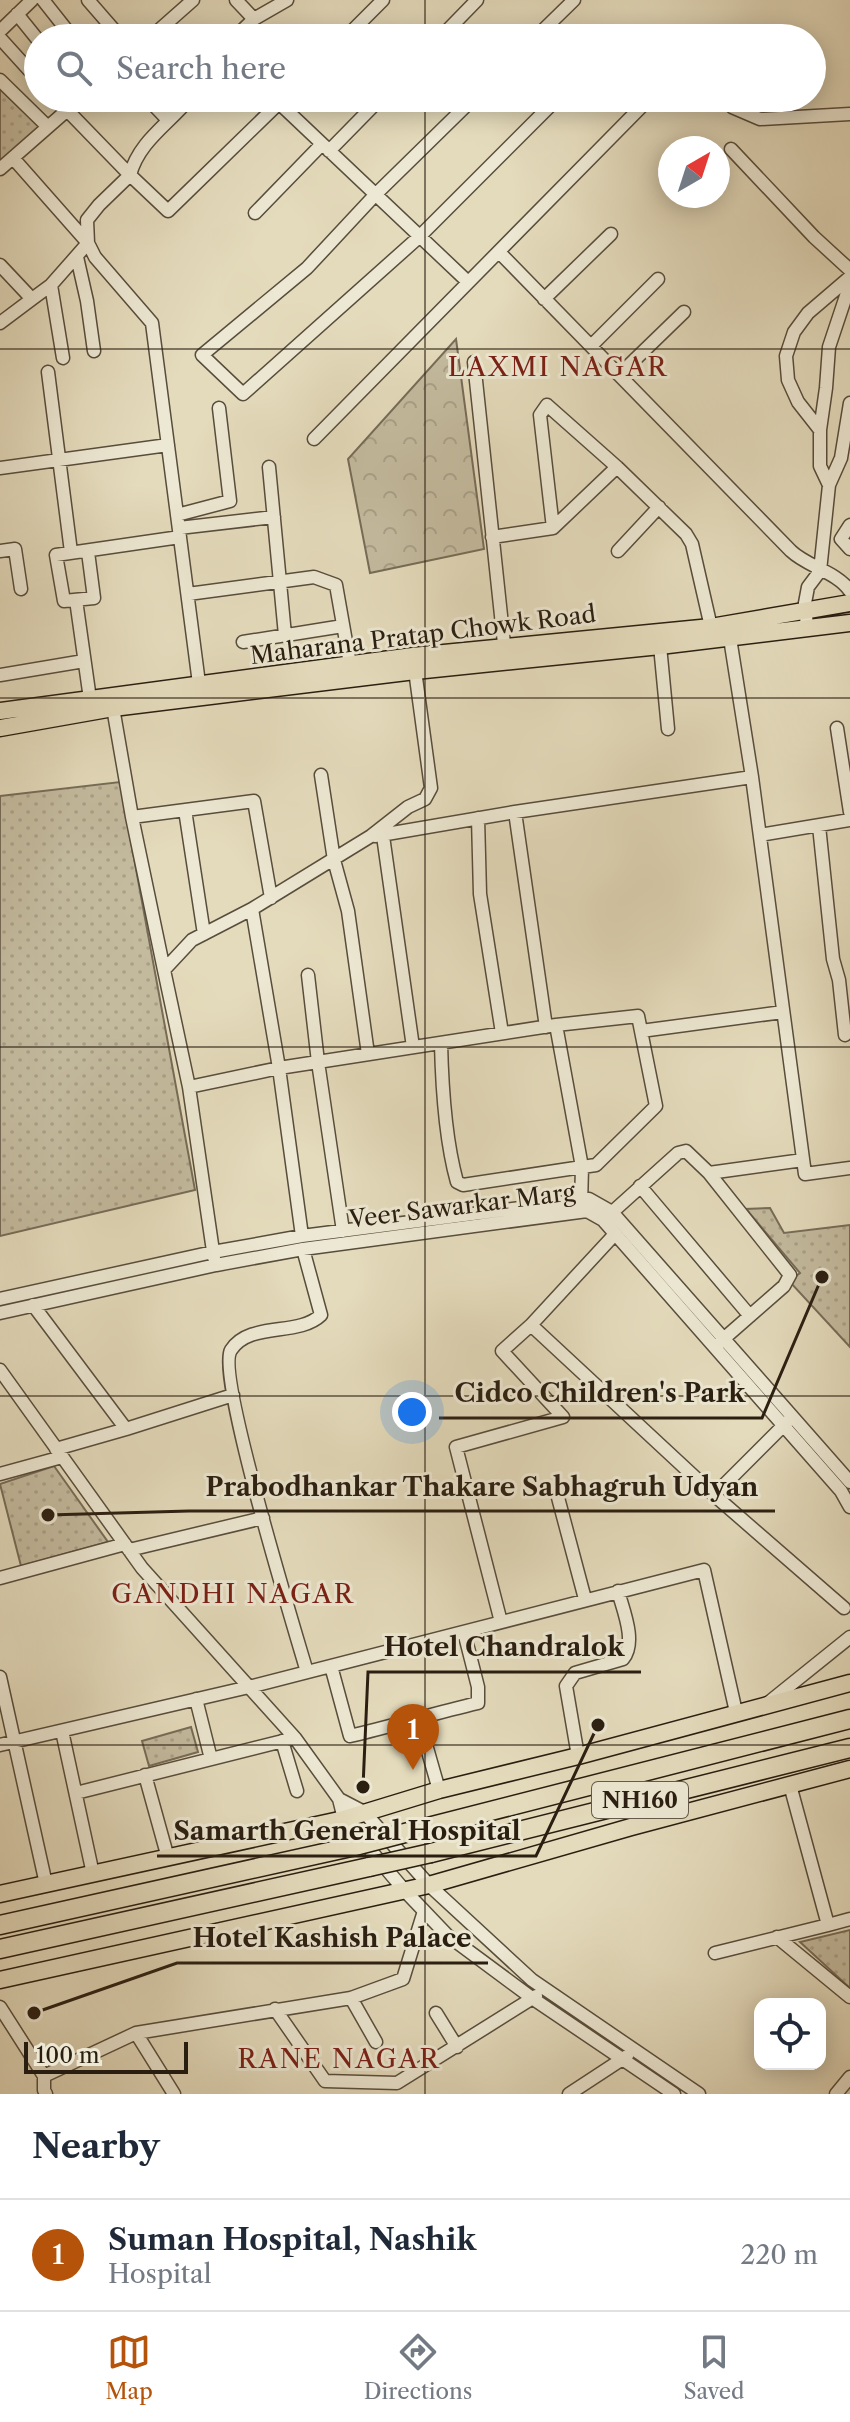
<!DOCTYPE html>
<html lang="en">
<head>
<meta charset="utf-8">
<style>
	body { margin:0; font-family:"Libre Caslon Text",serif; background:#f6f6f7; color:#1f2937 }
	.controls { position:absolute; right:24px; bottom:24px; display:grid; overflow:hidden; border-radius:16px; box-shadow:0 4px 20px #0003 }
	.controls button { width:72px; height:72px; display:grid; place-items:center; padding:0; border:0; border-bottom:2px solid #e0e1e3; background:#fff; color:#1f2937; font:40px sans-serif }
	.compass { position:absolute; left:658px; top:136px; width:72px; height:72px; border-radius:50%; background:#fff; box-shadow:0 4px 20px #0003; rotate:39deg }
	.scale { position:absolute; left:24px; bottom:20px; width:164px; box-sizing:border-box; padding-left:8px; border:4px solid #2a1e11; border-top:0; font-size:22px; line-height:28px; white-space:nowrap; color:#2a1e11; -webkit-text-stroke:6px #ede8d3; paint-order:stroke }
	.you { position:absolute; left:412px; top:1412px; width:28px; height:28px; margin:-20px; border:6px solid #fff; border-radius:50%; background:#1a73e8; box-shadow:0 0 0 12px #1a73e833 }
	.badge { display:grid; place-items:center; width:52px; height:52px; border-radius:50%; background:#b45309; color:#fff; font-size:26px; font-weight:700 }
	.pin { position:absolute; translate:-50% -66px; filter:drop-shadow(0 2px 4px #0008) }
	.pin::after { content:''; position:absolute; top:42px; width:28px; height:24px; background:inherit; clip-path:polygon(0 0,100% 0,50% 100%) }
	.list { margin:0; padding:0; list-style:none }
	h2 { display:flex; justify-content:space-between; align-items:center; height:104px; margin:0; padding:0 32px; font-size:34px }
	h2 small { font-size:26px; font-weight:400; color:#747a83 }
	.list li { display:grid; grid-template-columns:52px 1fr auto; gap:24px; align-items:center; box-sizing:border-box; height:112px; padding:0 32px; border-top:2px solid #e0e1e3 }
	.list b { display:block; font-size:30px; white-space:nowrap }
	.list p { margin:0; font-size:26px; white-space:nowrap; color:#747a83 }
	.list em { font-size:26px; font-style:normal; color:#747a83 }
	.icon { flex:none; width:44px; height:44px; fill:none; stroke:currentColor; stroke-width:2; stroke-linecap:round; stroke-linejoin:round }
	.map { position:relative; flex:none; width:850px; height:2094px; overflow:hidden }
	.search { position:absolute; background:#fff; box-shadow:0 4px 20px #0003; left:24px; right:24px; top:24px; height:88px; display:flex; align-items:center; gap:20px; box-sizing:border-box; padding:0 28px; border-radius:44px; color:#747a83; font-size:30px }
	.sheet { height:216px; background:#fff }
	nav { display:flex; justify-content:space-around; align-items:center; box-sizing:border-box; height:112px; border-top:2px solid #e0e1e3; background:#fff; font-size:22px; color:#747a83 }
	nav a { display:grid; justify-items:center; gap:4px }
	nav .on { color:#b45309 }
	.map>svg:first-child { display:block }
	.forest { fill:url(#forest-crowns); stroke:#776c58; stroke-width:2 }
	.park { fill:url(#park-dots); stroke:#776c58; stroke-width:2 }
	.lines { fill:none; stroke-linecap:round; stroke-linejoin:round }
	.minor-casing { stroke:#584d3c; stroke-width:15 }
	.major-casing { stroke:#2a1e11; stroke-width:19 }
	.highway-casing { stroke:#2a1e11; stroke-width:21 }
	.minor { stroke:#ede8d3; stroke-width:12 }
	.major { stroke:#e4dbbc; stroke-width:16 }
	.highway { stroke:#e4dbbc; stroke-width:18 }
	.highway-bridge-casing { stroke:#2a1e11; stroke-width:21; stroke-linecap:butt }
	.highway-bridge { stroke:#e4dbbc; stroke-width:18 }
	.grid { fill:none; stroke:#2a1e11; stroke-width:2; stroke-opacity:0.55 }
	.labels { text-anchor:middle; stroke-width:6; stroke-linejoin:round; paint-order:stroke }
	.shield { fill:#ede8d3; stroke:#645b4b; stroke-width:2 }
	.shield-label { font-size:22px; font-weight:bold; fill:#2a1e11 }
	.street-label { font-size:24px; fill:#2a1e11; stroke:#ede8d3 }
	.neighbourhood-label { font-size:26px; letter-spacing:2px; fill:#7a1f14; stroke:#ede8d3 }
	.leader { fill:none; stroke:#2a1e11; stroke-width:3 }
	.callout-dot { fill:#2a1e11; stroke:#ede8d3; stroke-width:3 }
	.callout-label { font-size:26px; text-anchor:middle; font-weight:bold; fill:#2a1e11; stroke:#ede8d3; stroke-width:6; stroke-linejoin:round; paint-order:stroke }
</style>
</head>
<body>
<div class="map">
<svg width="850" height="2094" viewBox="0 0 850 2094">
	<defs>
		<pattern id="forest-crowns" width="20" height="18" patternUnits="userSpaceOnUse" patternTransform="scale(2)"><rect width="20" height="18" fill="#c4bb9f"/><path d="M2 6a3 3 0 1 1 6 0M12 15a3 3 0 1 1 6 0" fill="none" stroke="#a9a088"/></pattern>
		<pattern id="park-dots" width="8" height="8" patternUnits="userSpaceOnUse" patternTransform="scale(2)"><rect width="8" height="8" fill="#c4bb9f"/><path d="M2 2h.1M6 6h.1" fill="none" stroke="#a9a088" stroke-width="1.8" stroke-linecap="round"/></pattern>
	</defs>
	<rect width="100%" height="100%" fill="#e4dbbc"/>
	<filter id="stains"><feTurbulence type="fractalNoise" baseFrequency=".0025" numOctaves="4"/><feColorMatrix values="0 0 0 0 .2 0 0 0 0 .09 0 0 0 0 .02 0 0 0 .5 -.17"/></filter>
	<radialGradient id="worn" r=".72"><stop offset=".6" stop-color="#630" stop-opacity="0"/><stop offset="1" stop-color="#630" stop-opacity=".3"/></radialGradient>
	<!-- forest -->
	<path class="forest" d="M456,339L484,549L370,573L348,459Z"/>
	<!-- park -->
	<path class="park" d="M0,89L42,129L0,165Z
		M120,782L195,1190L0,1236V796Z
		M770,1208L784,1233L850,1225V1347L789,1281L800,1273L746,1209Z
		M54,1466L108,1542L21,1566L0,1484Z
		M191,1727L198,1752L149,1766L142,1741Z
		M850,1930V1988L800,1942Z"/>
	<g class="lines">
		<defs>
			<path id="minor" d="M43,0L73,38
				M88,0L121,38
				M236,0L254,19
				M17,14L38,40
				M0,31L32,0
				M0,38L38,80
				M150,38L193,0
				M234,38L254,19L287,0
				M345,38L383,0
				M440,38L477,0
				M535,38L574,0
				M0,80L48,127
				M147,98L168,120
				M474,98L375,195L307,268L202,355L243,394L419,237L558,98
				M732,107L760,119L850,114
				M67,110L130,175
				M731,149L814,237L850,270
				M329,151L381,98
				M13,158L88,243
				M0,169L81,98
				M130,175C139,141 169,124 190,98
				M255,213L322,144
				M88,243L87,220L99,205L130,175L168,211L279,103L468,282
				M499,252L791,551C808,567 837,572 850,591
				M77,257L87,301L94,351
				M0,265L32,299L0,323
				M51,285L63,358
				M32,299L51,285L88,243L95,257L152,323L200,691
				M544,299L611,234
				M591,346L658,279
				M474,362L505,653
				M48,372L71,552
				M619,375L684,312
				M820,430L826,388L829,347L850,284
				M314,439L644,104
				M269,467L285,635
				M0,468L168,445
				M829,485L841,458L850,403
				M177,515L230,501L219,408
				M850,525L841,539L850,549
				M179,528L274,517
				M553,528L540,415L547,405L617,467L686,534L692,544L711,627
				M492,537L553,528L617,467
				M0,551L15,549L21,589
				M618,551L659,507
				M88,552L94,598L64,601L56,555L180,537
				M188,594L314,577L336,585L350,664
				M76,600L90,699
				M807,628L805,603L808,587L820,571L829,485L820,466V430L798,402L788,380L786,356L794,332L808,313L850,277
				M729,632L752,777L805,1174L850,1168
				M243,642L343,626
				M660,646L668,729
				M0,675L84,661
				M112,702L132,817L164,970
				M837,728L850,812
				M321,775L334,860L348,911L368,1054
				M185,810L204,934
				M515,812L546,1027
				M132,817L254,801L271,898
				M478,818L480,894L502,1033
				M819,826L833,959L839,980L845,1035
				M382,829L413,1047
				M760,835L850,820
				M375,836L515,812L752,777
				M308,975L318,1062L343,1231
				M641,1031L783,1012
				M441,1043C442,1087 445,1139 457,1182L463,1185L582,1167L556,1025
				M189,1087L164,970L192,940L252,909
				M709,1173L803,1160
				M640,1186L750,1316
				M608,1216L678,1153L686,1151L709,1173L790,1275L784,1286L720,1342
				M615,1234L531,1325L714,1495L844,1608
				M302,1236L279,1068L252,909L371,836L408,807L425,799L431,788L414,663
				M303,1249L321,1315C298,1337 250,1321 231,1350C216,1373 295,1631 307,1672
				M214,1258L189,1087L279,1068L556,1025L638,1016L656,1106L596,1165L582,1167L581,1205
				M0,1299L213,1252L302,1236L589,1199L612,1212L850,1482
				M33,1305L126,1429L233,1395
				M0,1313L216,1265L303,1249L587,1211L603,1220L841,1491L850,1507
				M0,1370L142,1568L295,1738L339,1799L344,1819L405,1891L447,1935L532,1998L674,2094
				M56,1449L126,1429
				M0,1474L62,1457
				M556,1490L585,1599
				M714,1495L788,1421
				M129,1550L263,1518
				M0,1578L125,1544
				M501,1622L456,1447L563,1417L502,1351L531,1325
				M331,1666L350,1736C393,1726 435,1713 478,1703V1687L464,1632
				M0,1677L46,1884
				M196,1699L211,1759
				M768,1703L850,1637
				M419,1720L439,1790
				M62,1731L93,1874
				M282,1741L297,1791
				M0,1745L249,1687L704,1570L736,1712
				M578,1756L566,1686L575,1673L623,1659C637,1642 623,1610 618,1591
				M145,1775L168,1858
				M76,1793L295,1738
				M339,1799L364,1812L429,1885L532,1980L699,2094
				M828,1925L850,1919
				M777,1937L850,1997
				M715,1953L828,1925L790,1785
				M351,1998L376,2042
				M0,2007L44,2076L136,2033L351,1998L403,1979L424,1911
				M275,2009L325,2081L397,2083L536,1996
				M436,2013L457,2047
				M136,2033L174,2094
				M44,2076V2090L46,2094
				M569,2094L627,2056
				M836,2094L850,2077"/>
			<path id="major" d="M0,711L413,656L711,627L850,603
				M0,728L113,708L415,671L660,646L850,623
				M0,1894L344,1819L439,1790L578,1756L850,1683
				M0,1980L429,1885L631,1827L850,1769"/>
			<path id="highway" d="M401,1834L850,1719
				M431,1853L850,1748
				M0,1925L351,1847
				M0,1949L369,1867"/>
		</defs>
		<!-- minor casing -->
		<use href="#minor" class="minor-casing"/>
		<!-- major casing -->
		<use href="#major" class="major-casing"/>
		<!-- highway casing -->
		<use href="#highway" class="highway-casing"/>
		<!-- minor -->
		<use href="#minor" class="minor"/>
		<!-- major -->
		<use href="#major" class="major"/>
		<!-- highway -->
		<use href="#highway" class="highway"/>
		<defs>
			<path id="highway-bridge" d="M351,1847L401,1834
				M369,1867L431,1853"/>
		</defs>
		<!-- highway-bridge casing -->
		<use href="#highway-bridge" class="highway-bridge-casing"/>
		<!-- highway-bridge -->
		<use href="#highway-bridge" class="highway-bridge"/>
	</g>
	<!-- grid -->
	<path class="grid" d="M425,0V38M425,98V2094M0,349H850M0,698H850M0,1047H850M0,1396H850M0,1745H850"/>
	<g class="labels">
		<!-- shield labels -->
		<rect class="shield" x="592" y="1782" width="96" height="36" rx="6"/>
		<g class="shield-label">
			<text x="640" y="1808">NH160</text>
		</g>
		<!-- street labels -->
		<g class="street-label">
			<text transform="translate(423 635) rotate(-7)" y="8">Maharana Pratap Chowk Road</text>
			<text transform="translate(462 1206) rotate(-7)" y="8">Veer Sawarkar Marg</text>
		</g>
		<!-- neighbourhood labels -->
		<g class="neighbourhood-label">
			<text x="558" y="376">LAXMI NAGAR</text>
			<text x="233" y="1603">GANDHI NAGAR</text>
			<text x="339" y="2068">RANE NAGAR</text>
		</g>
	</g>
	<!-- callouts -->
	<path class="leader" d="M822 1277L762 1418H439M48 1515L189 1511H775M363 1787L368 1672H641M598 1725L536 1856H157M34 2013L177 1963H488"/>
	<g class="callout-dot">
		<circle cx="822" cy="1277" r="8"/>
		<circle cx="48" cy="1515" r="8"/>
		<circle cx="363" cy="1787" r="8"/>
		<circle cx="598" cy="1725" r="8"/>
		<circle cx="34" cy="2013" r="8"/>
	</g>
	<g class="callout-label">
		<text x="600" y="1402">Cidco Children's Park</text>
		<text x="482" y="1496">Prabodhankar Thakare Sabhagruh Udyan</text>
		<text x="504" y="1656">Hotel Chandralok</text>
		<text x="347" y="1840">Samarth General Hospital</text>
		<text x="332" y="1947">Hotel Kashish Palace</text>
	</g>
	<rect width="100%" height="100%" filter="url(#stains)"/>
	<rect width="100%" height="100%" fill="url(#worn)"/>
</svg>
<div class="controls">
<button><svg class="icon" aria-label="locate" viewBox="0 0 24 24"><circle cx="12" cy="12" r="6"/><path d="M12 2v4M12 18v4M2 12h4M18 12h4"/></svg></button>
</div>
<svg class="compass" viewBox="-18 -18 36 36"><path d="M0-13l5 13h-10z" fill="#e53935"/><path d="M0 13l5-13h-10z" fill="#747a83"/></svg>
<div class="scale">100 m</div>
<div class="you"></div>
<div class="pin badge" style="left:413px;top:1770px">1</div>
<div class="search"><svg class="icon" aria-label="search" viewBox="0 0 24 24"><circle cx="10" cy="10" r="6"/><path d="M15 15l6 6"/></svg>Search here</div>
</div>
<section class="sheet">
<h2>Nearby<small></small></h2>
<ul class="list">
<li><span class="badge">1</span><div><b>Suman Hospital, Nashik</b><p>Hospital</p></div><em>220 m</em></li>
</ul>
</section>
<nav>
<a class="on"><svg class="icon" aria-label="map" viewBox="0 0 24 24"><path d="M3 6l6-2 6 2 6-2v14l-6 2-6-2-6 2zM9 4v14M15 6v14"/></svg>Map</a>
<a><svg class="icon" aria-label="directions" viewBox="0 0 24 24"><path d="M12 3l9 9-9 9-9-9zM9 14v-3h6M13 9l2 2-2 2"/></svg>Directions</a>
<a><svg class="icon" aria-label="saved" viewBox="0 0 24 24"><path d="M7 4h10v16l-5-4-5 4z"/></svg>Saved</a>
</nav>
</body>
</html>
